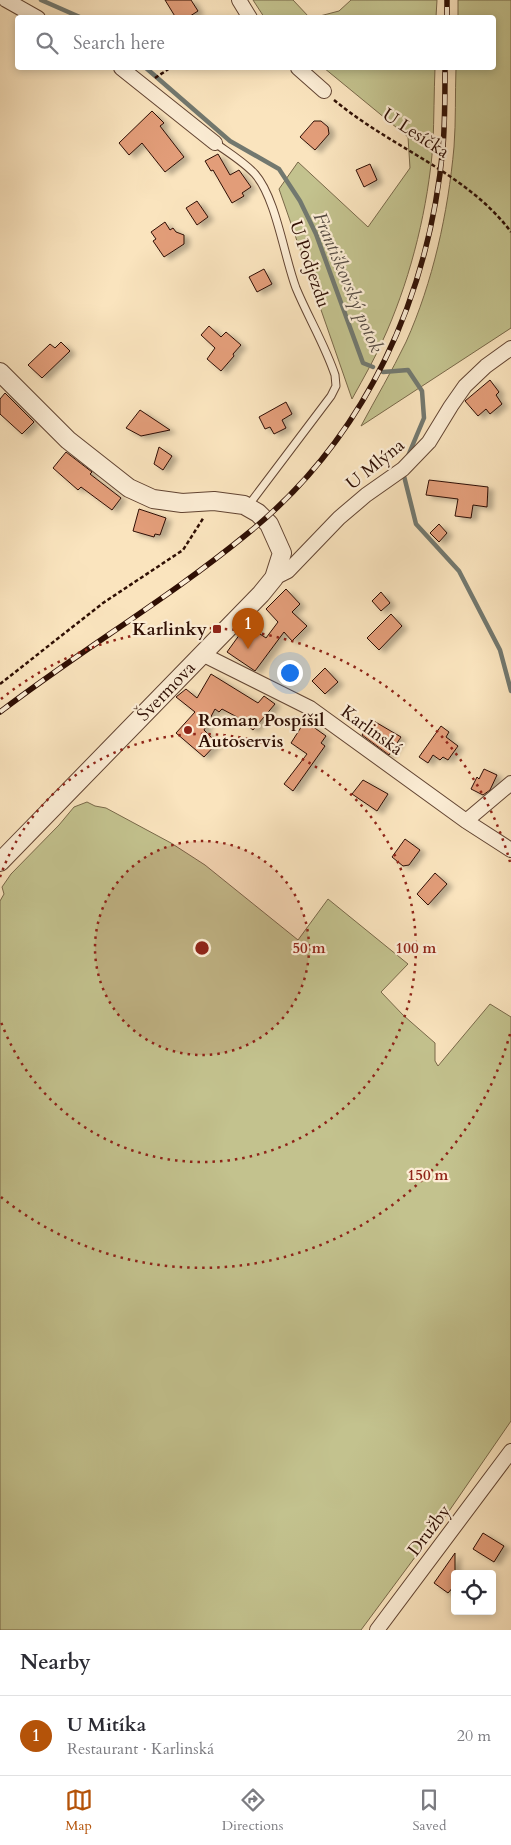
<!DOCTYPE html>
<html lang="en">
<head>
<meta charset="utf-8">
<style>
	body { margin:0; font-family:Cardo,serif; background:#f2f2f3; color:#2b2b33 }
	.controls { position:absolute; right:15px; bottom:15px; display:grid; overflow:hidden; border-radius:5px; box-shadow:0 2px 8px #0003 }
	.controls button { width:45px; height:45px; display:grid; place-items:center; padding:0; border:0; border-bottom:1px solid #e1e1e2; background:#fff; color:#2b2b33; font:25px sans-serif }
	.you { position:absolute; left:289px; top:672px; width:18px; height:18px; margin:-12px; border:4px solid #fff; border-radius:50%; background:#1a73e8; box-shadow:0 0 0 8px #1a73e833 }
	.badge { display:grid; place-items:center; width:32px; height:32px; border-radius:50%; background:#b45309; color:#fff; font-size:16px; font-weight:700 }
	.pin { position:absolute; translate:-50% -41px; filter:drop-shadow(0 1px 2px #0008) }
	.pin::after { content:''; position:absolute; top:26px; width:18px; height:15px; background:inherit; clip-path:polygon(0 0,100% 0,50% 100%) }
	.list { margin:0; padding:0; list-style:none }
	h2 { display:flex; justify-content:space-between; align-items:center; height:65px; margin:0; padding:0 20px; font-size:21px }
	h2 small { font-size:16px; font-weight:400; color:#7c7c81 }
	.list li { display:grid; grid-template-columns:32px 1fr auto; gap:15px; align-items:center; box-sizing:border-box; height:80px; padding:0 20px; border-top:1px solid #e1e1e2 }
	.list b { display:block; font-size:19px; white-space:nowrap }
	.list p { margin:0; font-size:16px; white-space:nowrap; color:#7c7c81 }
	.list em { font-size:16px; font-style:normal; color:#7c7c81 }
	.icon { flex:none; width:28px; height:28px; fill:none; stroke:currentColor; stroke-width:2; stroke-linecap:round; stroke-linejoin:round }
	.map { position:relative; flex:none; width:511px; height:1630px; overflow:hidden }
	.search { position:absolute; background:#fff; box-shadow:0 2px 8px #0003; left:15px; right:15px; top:15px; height:55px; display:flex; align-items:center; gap:12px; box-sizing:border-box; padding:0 18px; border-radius:5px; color:#7c7c81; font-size:19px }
	.sheet { height:145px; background:#fff }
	nav { display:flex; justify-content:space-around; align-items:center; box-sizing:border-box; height:70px; border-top:1px solid #e1e1e2; background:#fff; font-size:14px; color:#7c7c81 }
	nav a { display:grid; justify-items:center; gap:2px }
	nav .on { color:#b45309 }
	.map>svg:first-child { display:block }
	.green { fill:#c3c28e; stroke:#796849 }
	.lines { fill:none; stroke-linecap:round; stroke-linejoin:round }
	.stream { stroke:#72786f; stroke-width:4.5 }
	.building { fill:#e29d79; stroke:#2f0f04; filter:url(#shadow) }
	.service-casing { stroke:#624432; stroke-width:9 }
	.minor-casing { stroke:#624432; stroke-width:16 }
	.tertiary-casing { stroke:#624432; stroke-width:20 }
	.path { stroke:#2f0f04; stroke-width:2.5; stroke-dasharray:4 2.5; stroke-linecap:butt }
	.service { stroke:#fcedd5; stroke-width:7 }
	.minor { stroke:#fcedd5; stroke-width:14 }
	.tertiary { stroke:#fcedd5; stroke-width:18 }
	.rail-casing { stroke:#2f0f04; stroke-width:5.5 }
	.rail { stroke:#fcedd5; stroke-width:4; stroke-dasharray:11; stroke-linecap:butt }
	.ring { fill:none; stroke:#8f2418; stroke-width:2.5; stroke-dasharray:2.5 5 }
	.poi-dot { fill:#8f2418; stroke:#fcedd5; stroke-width:2 }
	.labels { text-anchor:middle; stroke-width:4.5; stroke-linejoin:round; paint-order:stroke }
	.street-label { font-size:18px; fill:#2f0f04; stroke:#fcedd5 }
	.poi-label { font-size:18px; font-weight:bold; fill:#2f0f04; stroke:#fcedd5; text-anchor:end }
	.water-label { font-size:19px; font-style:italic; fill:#564c43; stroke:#fcedd5 }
	.centre { fill:#8f2418; stroke:#fcedd5; stroke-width:2.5 }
	.ring-label { font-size:15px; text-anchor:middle; font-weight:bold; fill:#8f2418; stroke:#fcedd5; stroke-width:4.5; stroke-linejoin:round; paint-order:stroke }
</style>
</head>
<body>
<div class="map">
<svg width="511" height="1630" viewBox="0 0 511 1630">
	<defs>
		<filter id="shadow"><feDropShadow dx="5.5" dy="3" stdDeviation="2.5" flood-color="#0004"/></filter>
	</defs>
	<rect width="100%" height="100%" fill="#fae4be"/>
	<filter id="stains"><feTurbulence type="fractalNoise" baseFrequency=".004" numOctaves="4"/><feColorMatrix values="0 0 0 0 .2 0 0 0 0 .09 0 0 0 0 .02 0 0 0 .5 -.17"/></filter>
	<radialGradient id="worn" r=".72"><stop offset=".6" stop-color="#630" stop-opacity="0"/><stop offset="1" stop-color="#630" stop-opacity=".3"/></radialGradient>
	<!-- green -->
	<path class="green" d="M253,0H293L309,17H264Z
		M351,0H437L436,17H316L339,11Z
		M458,0H511V328L361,426C376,398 392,371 406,342C433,282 448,213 454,147C456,121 455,94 456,68H494V18L458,17Z
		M324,68H435C434,93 434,118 433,144C428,207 412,273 387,331C377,355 364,377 352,399L279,189L298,162L368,227L410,168L408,137Z
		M87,802L95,806L106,808L171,843L205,865L298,940L328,899L408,964L381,992L403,1015L435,1043V1061L438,1066L490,1004L511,1017V1421L447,1514L361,1630H0V901L4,894L2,887L11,874L59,825L74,807Z"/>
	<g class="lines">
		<!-- stream -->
		<path class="stream" d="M41,0L82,18
			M146,68L230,141L279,169L300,201L316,234L363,363L373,367
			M383,372L408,370L422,391L424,418L408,456
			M403,472L416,524L459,571L500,650L511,691"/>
	</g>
	<!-- building -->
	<path class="building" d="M165,0H191L198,11L187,18H176Z
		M152,111L164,123L160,126L184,157L165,172L142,143L129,155L119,143Z
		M314,121H321L328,127L329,134L315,150L300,137Z
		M218,154L230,175L239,170L251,187L242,193L244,196L232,203L213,170L211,171L205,161Z
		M370,164L377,180L364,187L356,170Z
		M197,201L208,217L197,225L186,208Z
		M165,222L170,230L173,228L176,232L184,235V244L164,257L153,241L156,239L151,232Z
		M264,269L272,284L257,292L249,277Z
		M209,326L221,337L226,332L241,345L233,354L234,356L221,371L207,359L215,348L201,335Z
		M61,342L70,351L42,378L28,365L50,344L55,348Z
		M490,380L499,392L496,395L502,404L490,414L486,409L478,416L465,401Z
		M5,393L34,422L22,434L0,414V399Z
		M286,402L292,414L282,420L286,428L274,434L270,427L265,429L259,417Z
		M140,410L170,430L141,436L126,428Z
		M159,447L172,456L163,470L154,464Z
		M66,452L92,472L90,474L121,498L112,510L81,487L78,490L53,468Z
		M429,480L488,487L487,507L473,505L471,518L455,516L458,499L426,495Z
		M139,509L166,518L160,535L155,534L154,537L133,531Z
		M439,524L447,533L439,542L430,533Z
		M286,589L300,604L292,612L307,626L292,641L284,632L255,671L227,652L240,634L243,636L251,628L266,638L278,622L266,609Z
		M381,592L390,603L381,611L372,601Z
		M391,614L402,626L379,650L367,638Z
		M325,668L338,682L325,694L312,681Z
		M211,674L258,703L264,696L275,704L253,730L237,717L222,709L219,712L215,709L204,730L217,743L204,757L176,733L195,712L176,697L186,689L197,698Z
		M372,720L401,737L389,755L362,735Z
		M305,721L326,736L321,743L325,746L293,791L284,784L307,754L291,743Z
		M441,726L449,732L446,737L458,746L448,760L443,757L440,760L433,755L428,763L419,757Z
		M484,769L497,775L490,790L483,795L471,789L477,777L479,779Z
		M363,780L388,794L377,811L352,794Z
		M405,839L420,850L409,865L403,866L392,857Z
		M435,873L447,884L428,905L417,894Z
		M483,1533L504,1546L494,1562L473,1549Z
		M455,1553V1585L448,1593L434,1583Z"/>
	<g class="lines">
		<defs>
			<path id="service" d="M215,143C229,153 244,162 255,174C276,198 284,256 296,288C308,317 325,345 335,375L336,386L331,396L248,506"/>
			<path id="minor" d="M6,0L38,18
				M239,0L250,18
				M121,68L215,143
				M298,68L324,91
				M274,578L288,571L339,518L366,495L403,469L429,442L451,406L465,386L486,366L511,348
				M202,654L310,708L466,821L511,850
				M466,821L511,783
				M377,1630L511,1451"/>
			<path id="tertiary" d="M0,372L68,440L129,488L153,499L182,503L214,501L244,505L258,513L269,524L282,553L274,578L261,594L0,862"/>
		</defs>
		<!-- service casing -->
		<use href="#service" class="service-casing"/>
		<!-- minor casing -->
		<use href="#minor" class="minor-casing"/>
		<!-- tertiary casing -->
		<use href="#tertiary" class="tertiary-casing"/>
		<!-- path -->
		<path class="path" d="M155,78L170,68
			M334,100C390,147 467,173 511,232
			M0,684L103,603L183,550L204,517"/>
		<!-- service -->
		<use href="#service" class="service"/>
		<!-- minor -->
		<use href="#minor" class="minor"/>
		<!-- tertiary -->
		<use href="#tertiary" class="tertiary"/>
		<defs>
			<path id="rail" d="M447,18V0
				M0,712C81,650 169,598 247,534C366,438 429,297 443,147C445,121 445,94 445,68"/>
		</defs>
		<!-- rail casing -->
		<use href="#rail" class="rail-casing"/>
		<!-- rail -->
		<use href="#rail" class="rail"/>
	</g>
	<!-- distance rings -->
	<circle cx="202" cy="948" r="107" fill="#8f2418" fill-opacity=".12"/>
	<g class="ring">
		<circle cx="202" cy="948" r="107"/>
		<path d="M0 877A214 214 0 1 1 0 1019"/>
		<path d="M510 1034A320 320 0 0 1 1 1197M1 699A320 320 0 0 1 510 862"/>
	</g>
	<!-- markers -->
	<g class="poi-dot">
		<rect x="212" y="624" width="10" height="10" rx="2.5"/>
		<circle cx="188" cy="730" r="5"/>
	</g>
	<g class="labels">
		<!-- street labels -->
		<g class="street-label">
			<text transform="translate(416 133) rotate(33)" y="6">U Lesíčka</text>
			<text transform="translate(310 264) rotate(71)" y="6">U Podjezdu</text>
			<text transform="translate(375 464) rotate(-39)" y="6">U Mlýna</text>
			<text transform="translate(166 691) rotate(-46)" y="6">Švermova</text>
			<text transform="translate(372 730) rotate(36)" y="6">Karlinská</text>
			<text transform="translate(429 1530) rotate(-53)" y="6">Družby</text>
		</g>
		<!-- poi labels -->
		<g class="poi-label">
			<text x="207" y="635">Karlinky</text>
			<text x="198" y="726" text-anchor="start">Roman Pospíšil<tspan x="198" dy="21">Autoservis</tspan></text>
		</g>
		<!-- water labels -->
		<g class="water-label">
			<text transform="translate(349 282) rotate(67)" y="7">Františkovský potok</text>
		</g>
	</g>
	<circle cx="202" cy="948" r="8" class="centre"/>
	<g class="ring-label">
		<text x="309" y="953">50 m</text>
		<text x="416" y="953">100 m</text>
		<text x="428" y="1180">150 m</text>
	</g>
	<rect width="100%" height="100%" filter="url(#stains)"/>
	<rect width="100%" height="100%" fill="url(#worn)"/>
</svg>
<div class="controls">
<button><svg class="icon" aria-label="locate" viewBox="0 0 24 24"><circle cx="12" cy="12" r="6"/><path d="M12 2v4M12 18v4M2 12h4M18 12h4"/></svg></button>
</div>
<div class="you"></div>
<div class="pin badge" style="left:248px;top:649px">1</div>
<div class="search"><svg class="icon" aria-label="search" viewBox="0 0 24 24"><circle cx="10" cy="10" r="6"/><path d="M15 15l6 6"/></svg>Search here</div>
</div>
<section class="sheet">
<h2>Nearby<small></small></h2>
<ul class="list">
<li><span class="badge">1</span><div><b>U Mitíka</b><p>Restaurant · Karlinská</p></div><em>20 m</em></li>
</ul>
</section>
<nav>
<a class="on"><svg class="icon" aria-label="map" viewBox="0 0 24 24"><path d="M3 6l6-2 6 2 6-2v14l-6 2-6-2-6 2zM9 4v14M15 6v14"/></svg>Map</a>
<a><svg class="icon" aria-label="directions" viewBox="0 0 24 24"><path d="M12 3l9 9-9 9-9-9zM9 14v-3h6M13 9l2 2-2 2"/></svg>Directions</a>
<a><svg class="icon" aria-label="saved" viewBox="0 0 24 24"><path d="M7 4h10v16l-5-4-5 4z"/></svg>Saved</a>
</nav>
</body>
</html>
